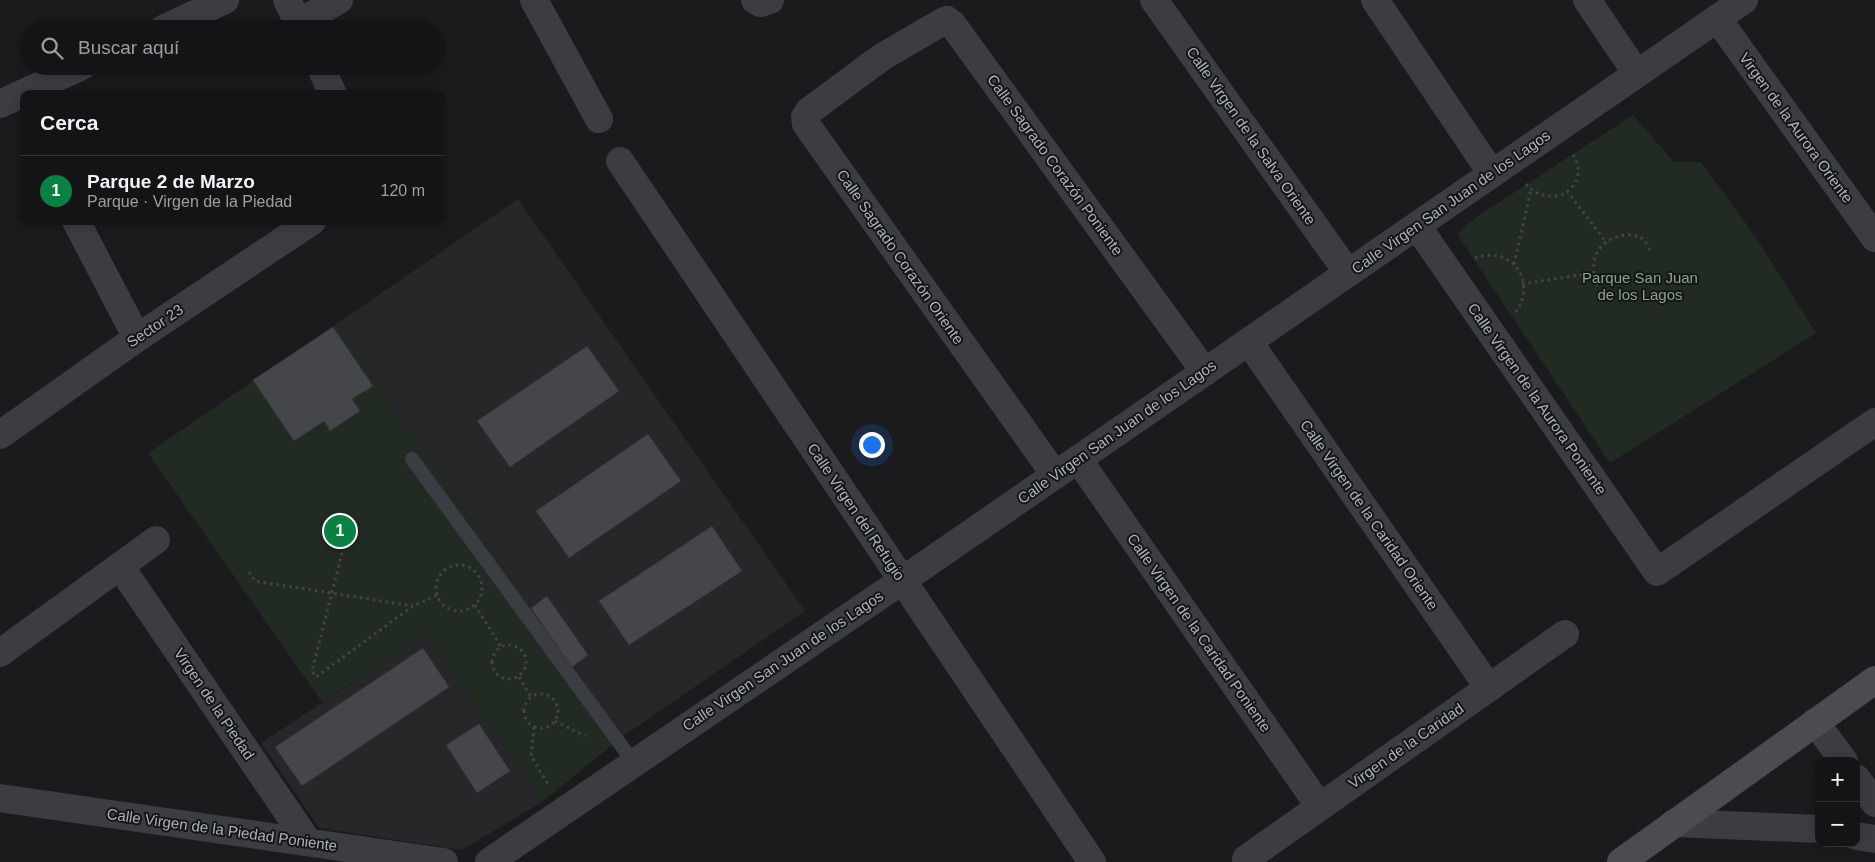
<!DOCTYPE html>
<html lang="es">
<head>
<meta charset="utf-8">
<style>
	body { margin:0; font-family:Arial,sans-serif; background:#212123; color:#f1f3f6 }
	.controls { position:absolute; right:15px; bottom:15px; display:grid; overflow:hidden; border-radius:10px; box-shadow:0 2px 12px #0003 }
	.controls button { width:45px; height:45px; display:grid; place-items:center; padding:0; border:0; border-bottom:1px solid #333335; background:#141416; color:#f1f3f6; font:25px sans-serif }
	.you { position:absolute; left:871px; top:444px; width:18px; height:18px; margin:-12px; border:4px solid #fff; border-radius:50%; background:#1a73e8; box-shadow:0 0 0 8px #1a73e833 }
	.badge { display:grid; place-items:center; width:32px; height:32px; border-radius:50%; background:#0b8043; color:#fff; font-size:16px; font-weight:700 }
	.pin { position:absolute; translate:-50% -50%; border:2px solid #fff; box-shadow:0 1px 5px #0006 }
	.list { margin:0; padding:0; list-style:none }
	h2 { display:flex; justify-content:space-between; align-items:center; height:65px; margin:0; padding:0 20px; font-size:21px }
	h2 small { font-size:16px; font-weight:400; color:#9d9ea1 }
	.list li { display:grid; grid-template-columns:32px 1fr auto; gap:15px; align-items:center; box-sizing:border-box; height:70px; padding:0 20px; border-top:1px solid #333335 }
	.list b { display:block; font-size:19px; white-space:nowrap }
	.list p { margin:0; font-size:16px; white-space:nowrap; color:#9d9ea1 }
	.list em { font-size:16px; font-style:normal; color:#9d9ea1 }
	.icon { flex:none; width:28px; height:28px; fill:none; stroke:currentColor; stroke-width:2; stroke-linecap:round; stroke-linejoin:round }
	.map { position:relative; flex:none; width:1875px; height:862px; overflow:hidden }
	.search { position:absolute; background:#141416; box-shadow:0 2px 12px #0003; left:20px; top:20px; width:425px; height:55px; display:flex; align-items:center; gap:12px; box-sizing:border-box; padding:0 18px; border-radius:28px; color:#9d9ea1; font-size:19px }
	.panel { position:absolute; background:#141416; box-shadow:0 2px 12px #0003; left:20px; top:90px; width:425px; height:135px; border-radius:10px }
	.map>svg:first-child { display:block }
	.built { fill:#27272a }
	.green { fill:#222b23 }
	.building { fill:#45464a; stroke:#353539 }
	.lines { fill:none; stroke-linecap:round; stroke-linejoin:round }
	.path { stroke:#424449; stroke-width:3; stroke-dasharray:2.5 4; stroke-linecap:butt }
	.lane { stroke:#3c3d42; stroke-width:14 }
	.street { stroke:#3c3d42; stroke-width:28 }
	.secondary { stroke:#4a4c52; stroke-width:28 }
	.labels { text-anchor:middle; stroke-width:4; stroke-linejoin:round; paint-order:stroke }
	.street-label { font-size:15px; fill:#adb2bc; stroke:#161618 }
	.park-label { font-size:15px; fill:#85a786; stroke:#161618 }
</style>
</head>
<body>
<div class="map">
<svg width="1875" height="862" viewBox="0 0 1875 862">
	<rect width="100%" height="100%" fill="#1b1b1d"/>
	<!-- built -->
	<path class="built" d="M518,199L805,611L622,737L335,325Z
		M426,634L542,802L462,850L319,828L261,743Z"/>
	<!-- green -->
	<path class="green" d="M1633,115L1674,162H1701L1757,239L1816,333L1610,463L1457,234L1475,218Z
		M335,325L622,737L542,802L426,634L322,702L148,453Z"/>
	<!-- building -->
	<path class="building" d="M333,327L373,386L352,399L360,411L330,431L324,421L294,441L253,380Z
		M587,346L619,391L510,467L477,421Z
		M648,434L681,481L569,558L536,511Z
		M712,526L742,571L629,645L599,601Z
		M547,596L588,655L572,667L531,608Z
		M423,648L449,687L302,786L275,747Z
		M479,724L510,771L477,793L446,745Z"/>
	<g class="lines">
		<!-- path -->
		<path class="path" d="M1526,184C1551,213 1594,186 1572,153
			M1567,191L1606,242
			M1475,258C1515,244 1539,287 1513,315
			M1514,264L1531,190
			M1522,284L1593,273
			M1597,286C1595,277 1592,268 1595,258C1599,240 1628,227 1644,240C1646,242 1648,247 1650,250
			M338,512L349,525L312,671L316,677L413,606L437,595
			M436 588a23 23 0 1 1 46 0a23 23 0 1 1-46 0Z
			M249,572L255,581L413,606
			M475,605L501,647
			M492 662a17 17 0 1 1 34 0a17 17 0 1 1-34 0Z
			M519,677L531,697
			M524 711a17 17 0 1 1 34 0a17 17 0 1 1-34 0Z
			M555,721L585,736
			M534,727L531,756L549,786"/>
		<!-- lane -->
		<path class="lane" d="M412,459L634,763"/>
		<!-- street -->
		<path class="street" d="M287,0L301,29
			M534,0L599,119
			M755,0L760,3L770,0
			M1154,0L1348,273
			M1375,0L1492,174
			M1587,0L1637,74
			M1717,18L1875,238
			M298,23L339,0
			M163,29L225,0
			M320,66L333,94
			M0,104L82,66
			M620,161L1092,862
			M76,221L137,338
			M1417,226L1657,572L1875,422
			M1249,342L1489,688
			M0,435L137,338L312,221
			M1078,459L1320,807
			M1055,475L806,124L805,117L809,111L882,57L942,22L947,20L953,25L1205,372
			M120,566L308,842
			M0,653L156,540
			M1815,722L1844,761
			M1856,778L1875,803
			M0,798L444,862
			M1674,823L1819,829
			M1856,836L1875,839
			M1246,859L1565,634
			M489,862L903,580L1744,0"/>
		<!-- secondary -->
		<path class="secondary" d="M1621,862L1875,680"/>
	</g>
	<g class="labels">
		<!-- street labels -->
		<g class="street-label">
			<text transform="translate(1796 128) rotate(54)" y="5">Virgen de la Aurora Oriente</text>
			<text transform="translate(1251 136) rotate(55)" y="5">Calle Virgen de la Salva Oriente</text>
			<text transform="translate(1055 165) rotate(54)" y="5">Calle Sagrado Corazón Poniente</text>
			<text transform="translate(1451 202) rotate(-35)" y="5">Calle Virgen San Juan de los Lagos</text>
			<text transform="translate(900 257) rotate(55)" y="5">Calle Sagrado Corazón Oriente</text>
			<text transform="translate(155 326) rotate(-34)" y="5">Sector 23</text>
			<text transform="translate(1537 399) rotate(55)" y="5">Calle Virgen de la Aurora Poniente</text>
			<text transform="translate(1117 432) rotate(-35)" y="5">Calle Virgen San Juan de los Lagos</text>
			<text transform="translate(856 512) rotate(56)" y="5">Calle Virgen del Refugio</text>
			<text transform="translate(1369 515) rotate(55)" y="5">Calle Virgen de la Caridad Oriente</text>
			<text transform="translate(1199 633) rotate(55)" y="5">Calle Virgen de la Caridad Poniente</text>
			<text transform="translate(783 661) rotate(-34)" y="5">Calle Virgen San Juan de los Lagos</text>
			<text transform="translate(214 704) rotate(56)" y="5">Virgen de la Piedad</text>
			<text transform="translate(1406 746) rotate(-35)" y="5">Virgen de la Caridad</text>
			<text transform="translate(222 830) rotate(8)" y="5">Calle Virgen de la Piedad Poniente</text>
		</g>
		<!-- park labels -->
		<g class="park-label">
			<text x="1640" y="283">Parque San Juan<tspan x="1640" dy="17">de los Lagos</tspan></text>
		</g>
	</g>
</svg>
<div class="controls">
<button>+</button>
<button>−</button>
</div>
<div class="you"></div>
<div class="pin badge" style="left:340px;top:531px">1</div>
<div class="search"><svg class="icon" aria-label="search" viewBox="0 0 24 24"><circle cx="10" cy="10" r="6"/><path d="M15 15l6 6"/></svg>Buscar aquí</div>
<section class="panel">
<h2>Cerca<small></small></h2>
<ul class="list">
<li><span class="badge">1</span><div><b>Parque 2 de Marzo</b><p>Parque · Virgen de la Piedad</p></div><em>120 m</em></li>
</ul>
</section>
</div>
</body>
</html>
